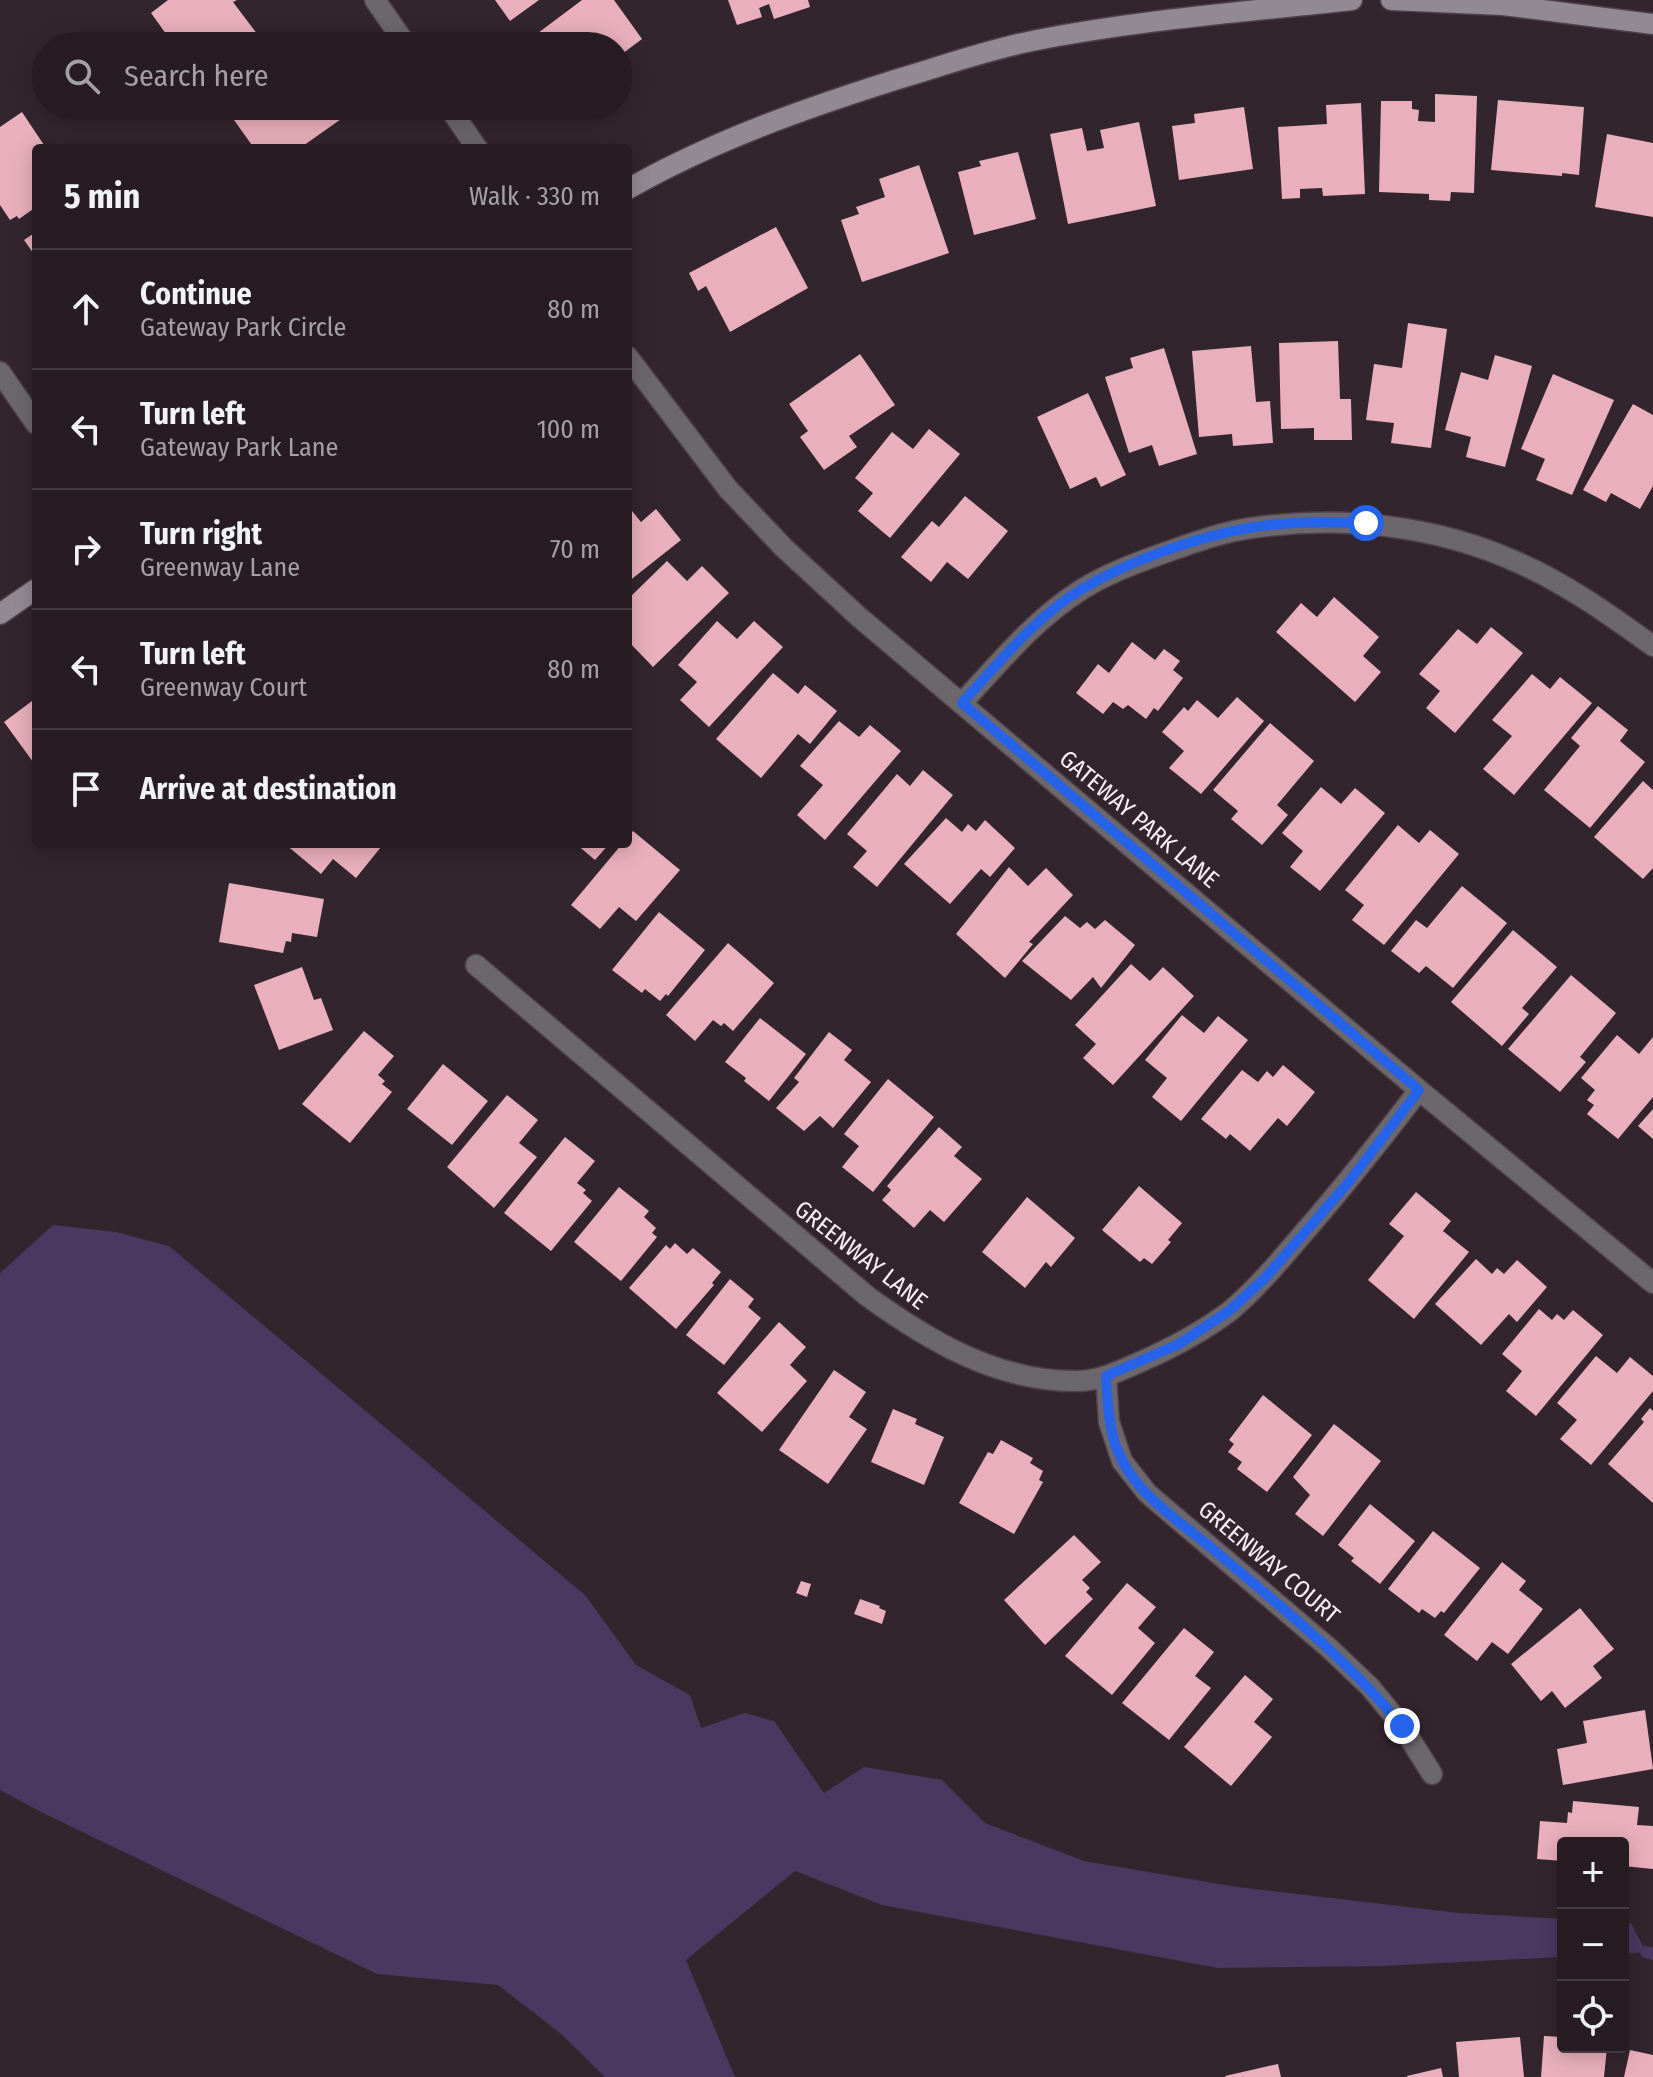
<!DOCTYPE html>
<html lang="en">
<head>
<meta charset="utf-8">
<style>
	body { margin:0; font-family:"Fira Sans Condensed",sans-serif; background:#2e252a; color:#f1f3f6 }
	.controls { position:absolute; right:24px; bottom:24px; display:grid; overflow:hidden; border-radius:8px; box-shadow:0 4px 20px #0003 }
	.controls button { width:72px; height:72px; display:grid; place-items:center; padding:0; border:0; border-bottom:2px solid #423a40; background:#261c22; color:#f1f3f6; font:40px sans-serif }
	.stop { position:absolute; width:24px; height:24px; margin:-18px; border:6px solid #2563eb; border-radius:50%; background:#fff }
	.stop.end { background:#2563eb; border-color:#fff; box-shadow:0 2px 8px #0008 }
	.list { margin:0; padding:0; list-style:none }
	h2 { display:flex; justify-content:space-between; align-items:center; height:104px; margin:0; padding:0 32px; font-size:34px }
	h2 small { font-size:26px; font-weight:400; color:#a4a1a5 }
	.list li { display:grid; grid-template-columns:52px 1fr auto; gap:24px; align-items:center; box-sizing:border-box; height:120px; padding:0 32px; border-top:2px solid #423a40 }
	.list b { display:block; font-size:30px; white-space:nowrap }
	.list p { margin:0; font-size:26px; white-space:nowrap; color:#a4a1a5 }
	.list em { font-size:26px; font-style:normal; color:#a4a1a5 }
	.icon { flex:none; width:44px; height:44px; fill:none; stroke:currentColor; stroke-width:2; stroke-linecap:round; stroke-linejoin:round }
	.map { position:relative; flex:none; width:1653px; height:2077px; overflow:hidden }
	.search { position:absolute; background:#261c22; box-shadow:0 4px 20px #0003; left:32px; top:32px; width:600px; height:88px; display:flex; align-items:center; gap:20px; box-sizing:border-box; padding:0 28px; border-radius:44px; color:#a4a1a5; font-size:30px }
	.panel { position:absolute; background:#261c22; box-shadow:0 4px 20px #0003; left:32px; top:144px; width:600px; height:704px; border-radius:8px }
	.map>svg:first-child { display:block }
	.water { fill:#493860 }
	.lines { fill:none; stroke-linecap:round; stroke-linejoin:round }
	.stream { stroke:#493860; stroke-width:12 }
	.building { fill:#e9afbc }
	.street-casing { stroke:#4f4149; stroke-width:23 }
	.secondary-casing { stroke:#4f4149; stroke-width:23 }
	.street { stroke:#6c676d; stroke-width:20 }
	.secondary { stroke:#928993; stroke-width:20 }
	.route { stroke:#2563eb; stroke-width:10 }
	.labels { text-anchor:middle; stroke-width:8; stroke-linejoin:round; paint-order:stroke }
	.street-label { font-size:24px; fill:#f9eff4; stroke:#33252d }
</style>
</head>
<body>
<div class="map">
<svg width="1653" height="2077" viewBox="0 0 1653 2077">
	<rect width="100%" height="100%" fill="#33252d"/>
	<!-- water -->
	<path class="water" d="M53,1225L116,1232L169,1246L585,1595L636,1665L690,1695L701,1728L745,1713L774,1721L824,1793L864,1767L942,1780L985,1823L1084,1861L1237,1887L1459,1913L1563,1919V1957L1382,1966L1218,1968L882,1905L795,1871L686,1960L735,2077H605L560,2033L498,1985L377,1974L41,1812L0,1790V1273Z
		M1623,1922L1631,1923L1646,1952L1623,1954Z"/>
	<g class="lines">
		<!-- stream -->
		<path class="stream" d="M1646,1952L1653,1954"/>
	</g>
	<!-- building -->
	<path class="building" d="M168,0H237L233,2L261,39L252,46H184L180,41L174,45L151,13Z
		M495,0H539L510,21Z
		M582,0H614L642,39L618,57V46H529L526,42Z
		M728,0H808L810,7L774,19L769,4L759,8L762,17L737,25Z
		M1435,94L1477,96L1474,193L1451,192L1450,201L1429,200V194L1379,192L1381,101H1412V109L1419,110L1418,121L1435,122Z
		M1498,100L1584,107L1579,175L1562,173V176L1491,170Z
		M1361,103L1365,194L1323,196L1322,188L1300,189V198L1282,199L1278,127L1327,124L1326,105Z
		M224,106H336L344,117L300,148H254Z
		M1244,107L1253,169L1179,180L1172,126L1195,123L1194,114Z
		M22,112L46,148H36V207L19,219L17,216L10,220L0,205V127Z
		M1139,122L1156,206L1068,224L1050,134L1082,128L1087,151L1104,148L1100,130Z
		M1607,134L1653,143V217L1595,207Z
		M1018,152L1036,219L974,235L958,172L981,166L979,161Z
		M919,165L949,253L862,282L841,220L859,214L856,207L885,197L879,179Z
		M776,227L808,288L730,332L706,286L698,291L689,273Z
		M36,232V257L24,240Z
		M1408,323L1447,329L1431,448L1391,443L1394,423L1366,420L1374,364L1402,368Z
		M1338,341L1340,399H1351L1352,440H1314V428L1281,429L1279,343Z
		M1251,346L1256,402L1270,401L1273,443L1233,446L1232,434L1199,437L1192,351Z
		M1164,348L1197,454L1159,466L1152,445L1129,453L1105,377L1133,368L1130,358Z
		M860,354L895,405L849,436L857,447L824,470L800,437L808,431L789,404Z
		M1495,355L1532,366L1505,467L1466,457L1471,437L1445,430L1461,372L1488,380Z
		M1553,374L1614,400L1572,495L1536,480L1545,459L1521,449Z
		M1088,393L1126,475L1101,487L1096,477L1070,489L1037,417Z
		M1633,404L1653,415V486L1640,509L1611,493L1606,502L1583,490Z
		M929,429L960,454L890,538L858,511L873,493L855,478L892,432L913,449Z
		M965,496L1008,531L968,579L947,562L931,582L901,557L932,521L939,527Z
		M628,506L641,522L656,509L681,540L628,582Z
		M667,561L687,581L702,566L729,593L653,667L628,641V599Z
		M1334,597L1379,637L1363,656L1381,672L1355,702L1276,632L1301,603L1317,617Z
		M717,621L737,639L754,621L783,647L709,727L680,700L697,682L678,665Z
		M1491,627L1523,653L1455,733L1426,708L1440,691L1419,674L1458,629L1477,644Z
		M1132,642L1155,660L1164,649L1180,661L1173,670L1183,678L1158,711L1154,708L1146,719L1128,705L1123,709L1113,702L1103,714L1076,693L1098,664L1109,673Z
		M773,673L798,694L805,685L837,711L810,744L798,734L761,778L716,739Z
		M1532,674L1550,689L1560,677L1592,703L1514,795L1483,769L1512,736L1492,720Z
		M1237,697L1264,721L1201,794L1169,768L1184,751L1162,732L1184,707L1188,711L1197,700L1218,718Z
		M36,698V766L4,722Z
		M1598,706L1628,730L1620,741L1645,762L1590,828L1544,790L1580,746L1571,738Z
		M839,721L859,737L870,725L901,751L825,840L797,815L823,785L800,766Z
		M1270,723L1314,761L1277,805L1288,815L1262,845L1231,819L1238,811L1213,790Z
		M923,770L953,795L877,887L853,867L867,851L847,834L897,774L910,786Z
		M1643,781L1653,790V868L1643,879L1594,837Z
		M1321,787L1341,804L1355,788L1385,813L1320,891L1290,867L1303,851L1282,833Z
		M946,818L962,832L968,824L976,831L985,820L1015,848L990,877L981,869L950,904L904,864Z
		M1398,825L1419,843L1430,830L1459,854L1384,945L1352,920L1364,905L1345,890Z
		M633,831L680,870L636,921L619,907L600,929L571,905L622,844H628V837Z
		M285,844H378L381,847L356,878L333,859L321,874Z
		M576,844H609L595,860Z
		M1009,867L1028,886L1046,868L1073,895L1029,942L1033,944L1005,978L956,934Z
		M229,883L324,899L317,937L292,933L291,942L286,941L283,953L219,942Z
		M1462,886L1507,923L1453,988L1426,966L1419,973L1391,951L1416,920L1427,928Z
		M659,912L705,950L668,996L666,994L660,1001L645,989L642,993L612,970Z
		M1065,916L1080,928L1087,922L1095,929L1105,920L1135,945L1101,988L1093,977L1071,1000L1022,961Z
		M1513,930L1557,967L1522,1008L1529,1014L1502,1046L1451,1002Z
		M728,943L774,983L733,1031L724,1023L721,1026L713,1020L695,1041L666,1015Z
		M1131,964L1150,981L1163,967L1194,996L1113,1085L1083,1058L1096,1044L1075,1025Z
		M302,967L314,1000L321,998L333,1030L279,1050L254,985Z
		M1571,975L1616,1013L1580,1057L1586,1062L1560,1092L1508,1049Z
		M1182,1015L1204,1033L1218,1016L1248,1040L1181,1121L1152,1097L1167,1078L1145,1060Z
		M760,1018L806,1054L769,1101L744,1081L746,1078L725,1062Z
		M364,1031L394,1056L378,1075L385,1081L382,1084L392,1092L350,1143L302,1104Z
		M829,1032L852,1050L844,1060L871,1082L833,1128L820,1116L804,1131L776,1108L799,1082L794,1078Z
		M1617,1035L1639,1054L1653,1037V1097L1618,1139L1587,1114L1594,1105L1587,1100L1595,1090L1581,1078Z
		M443,1064L488,1101L452,1145L407,1109Z
		M1283,1065L1315,1092L1287,1126L1278,1118L1250,1151L1230,1134L1226,1139L1201,1119L1242,1070L1258,1082L1267,1071L1273,1077Z
		M888,1079L934,1117L873,1192L842,1167L859,1146L844,1134Z
		M507,1095L538,1120L519,1143L537,1157L494,1208L447,1167Z
		M1653,1109V1139L1638,1126Z
		M939,1127L962,1147L954,1156L982,1179L944,1222L930,1210L914,1228L882,1200L891,1190L887,1186Z
		M565,1137L595,1161L577,1183L586,1190L583,1193L592,1201L551,1251L504,1213Z
		M1139,1186L1182,1223L1168,1240L1171,1242L1152,1264L1144,1258L1140,1262L1102,1230Z
		M619,1187L649,1211L644,1217L656,1228L652,1233L657,1237L621,1281L574,1242Z
		M1416,1192L1451,1221L1443,1231L1469,1252L1414,1319L1368,1280L1404,1236L1389,1224Z
		M1027,1197L1075,1238L1051,1267L1046,1262L1025,1288L982,1252Z
		M675,1243L687,1254L693,1248L721,1272L712,1283L714,1285L676,1329L629,1288L666,1245L670,1249Z
		M1476,1259L1492,1274L1497,1268L1504,1274L1517,1260L1547,1287L1517,1322L1509,1314L1481,1345L1435,1304Z
		M730,1279L754,1299L748,1307L761,1318L724,1365L686,1335Z
		M1539,1309L1552,1320L1557,1314L1564,1320L1573,1310L1603,1335L1536,1416L1506,1391L1522,1371L1502,1354Z
		M779,1322L806,1347L790,1365L807,1381L762,1432L717,1393Z
		M1596,1356L1617,1373L1630,1357L1653,1376V1391L1591,1465L1560,1439L1577,1420L1557,1403Z
		M834,1370L866,1392L849,1417L867,1429L828,1484L779,1450Z
		M1263,1395L1312,1435L1267,1492L1237,1469L1242,1462L1228,1452L1234,1444L1229,1440Z
		M1650,1408L1653,1411V1503L1608,1464L1644,1422L1641,1419Z
		M893,1409L917,1419L915,1424L944,1437L924,1485L871,1462Z
		M1334,1424L1381,1461L1323,1536L1295,1514L1310,1495L1293,1477Z
		M1001,1440L1033,1458L1030,1463L1043,1471L1039,1480L1043,1482L1014,1534L959,1503L988,1452L993,1454Z
		M1370,1504L1415,1541L1380,1584L1351,1561L1354,1558L1338,1545Z
		M1433,1531L1480,1568L1444,1613L1441,1611L1435,1618L1422,1609L1419,1613L1388,1589Z
		M1074,1535L1101,1562L1082,1580L1090,1588L1086,1592L1093,1599L1045,1645L1004,1600Z
		M1502,1562L1526,1581L1519,1590L1543,1609L1508,1654L1492,1642L1477,1661L1444,1635Z
		M801,1581L811,1584L807,1597L796,1593Z
		M1127,1583L1156,1607L1138,1628L1155,1643L1112,1695L1065,1656Z
		M860,1599L880,1606L879,1608L886,1611L882,1624L854,1614Z
		M1580,1608L1614,1649L1593,1666L1602,1678L1565,1708L1552,1691L1541,1701L1511,1664Z
		M1184,1628L1214,1652L1195,1676L1211,1688L1169,1740L1122,1703Z
		M1245,1675L1273,1699L1254,1722L1272,1737L1231,1786L1184,1747Z
		M1645,1710L1653,1769L1563,1785L1557,1749L1587,1743L1583,1721Z
		M1573,1801L1639,1807L1637,1825L1653,1826V1869L1623,1866V1843H1563V1861L1537,1859L1540,1821L1567,1823L1568,1812L1572,1813Z
		M1544,2036L1563,2037V2047H1607L1604,2077H1541Z
		M1520,2037L1524,2077H1459L1456,2042Z
		M1630,2050L1653,2055V2077H1624Z
		M1278,2064L1281,2077H1226L1225,2076Z
		M1441,2068L1443,2077H1407V2076Z"/>
	<g class="lines">
		<defs>
			<path id="street" d="M375,0L407,46
				M448,106L477,148
				M628,357L728,489L784,548L859,617L1419,1090L1653,1283
				M0,372L36,424
				M962,703C999,663 1035,619 1081,590C1106,574 1136,563 1164,553C1192,543 1222,532 1251,528C1342,515 1436,525 1519,563C1567,584 1611,616 1653,646
				M476,965L867,1296C929,1341 998,1382 1077,1381C1099,1381 1120,1371 1140,1362C1172,1348 1202,1332 1230,1311C1256,1289 1279,1262 1301,1236C1342,1189 1381,1140 1419,1090
				M1106,1376L1109,1422L1122,1461L1147,1493L1329,1648L1370,1687L1402,1726L1432,1774"/>
			<path id="secondary" d="M1391,0L1503,5L1653,24
				M628,189C712,141 806,108 898,79C942,66 987,50 1032,41C1137,20 1245,12 1352,0
				M0,614L36,589"/>
		</defs>
		<!-- street casing -->
		<use href="#street" class="street-casing"/>
		<!-- secondary casing -->
		<use href="#secondary" class="secondary-casing"/>
		<!-- street -->
		<use href="#street" class="street"/>
		<!-- secondary -->
		<use href="#secondary" class="secondary"/>
	</g>
	<g class="lines">
		<!-- route -->
		<path class="route" d="M1366,523C1327,522 1288,521 1249,528C1196,537 1129,561 1082,589C1035,617 999,663 962,703L1419,1090L1348,1183L1265,1278L1229,1311L1179,1344L1106,1376C1108,1405 1108,1434 1122,1460C1140,1497 1183,1524 1214,1550C1280,1606 1347,1659 1402,1726"/>
	</g>
	<g class="labels">
		<!-- street labels -->
		<g class="street-label">
			<text transform="translate(1139 819) rotate(40)" y="8">GATEWAY PARK LANE</text>
			<text transform="translate(861 1255) rotate(38)" y="8">GREENWAY LANE</text>
			<text transform="translate(1269 1562) rotate(40)" y="8">GREENWAY COURT</text>
		</g>
	</g>
</svg>
<div class="controls">
<button>+</button>
<button>−</button>
<button><svg class="icon" aria-label="locate" viewBox="0 0 24 24"><circle cx="12" cy="12" r="6"/><path d="M12 2v4M12 18v4M2 12h4M18 12h4"/></svg></button>
</div>
<div class="stop" style="left:1366px;top:523px"></div>
<div class="stop end" style="left:1402px;top:1726px"></div>
<div class="search"><svg class="icon" aria-label="search" viewBox="0 0 24 24"><circle cx="10" cy="10" r="6"/><path d="M15 15l6 6"/></svg>Search here</div>
<section class="panel">
<h2>5 min<small>Walk · 330 m</small></h2>
<ul class="list">
<li><svg class="icon" aria-label="ahead" viewBox="0 0 24 24"><path d="M12 20V5M6 11l6-6 6 6"/></svg><div><b>Continue</b><p>Gateway Park Circle</p></div><em>80 m</em></li>
<li><svg class="icon" aria-label="left" viewBox="0 0 24 24"><path d="M17 20v-9H6M10 6l-5 5 5 5"/></svg><div><b>Turn left</b><p>Gateway Park Lane</p></div><em>100 m</em></li>
<li><svg class="icon" aria-label="right" viewBox="0 0 24 24"><path d="M7 20v-9h11M14 6l5 5-5 5"/></svg><div><b>Turn right</b><p>Greenway Lane</p></div><em>70 m</em></li>
<li><svg class="icon" aria-label="left" viewBox="0 0 24 24"><path d="M17 20v-9H6M10 6l-5 5 5 5"/></svg><div><b>Turn left</b><p>Greenway Court</p></div><em>80 m</em></li>
<li><svg class="icon" aria-label="arrive" viewBox="0 0 24 24"><path d="M6 21V4h12l-3 4 3 4H6"/></svg><div><b>Arrive at destination</b></div></li>
</ul>
</section>
</div>
</body>
</html>
